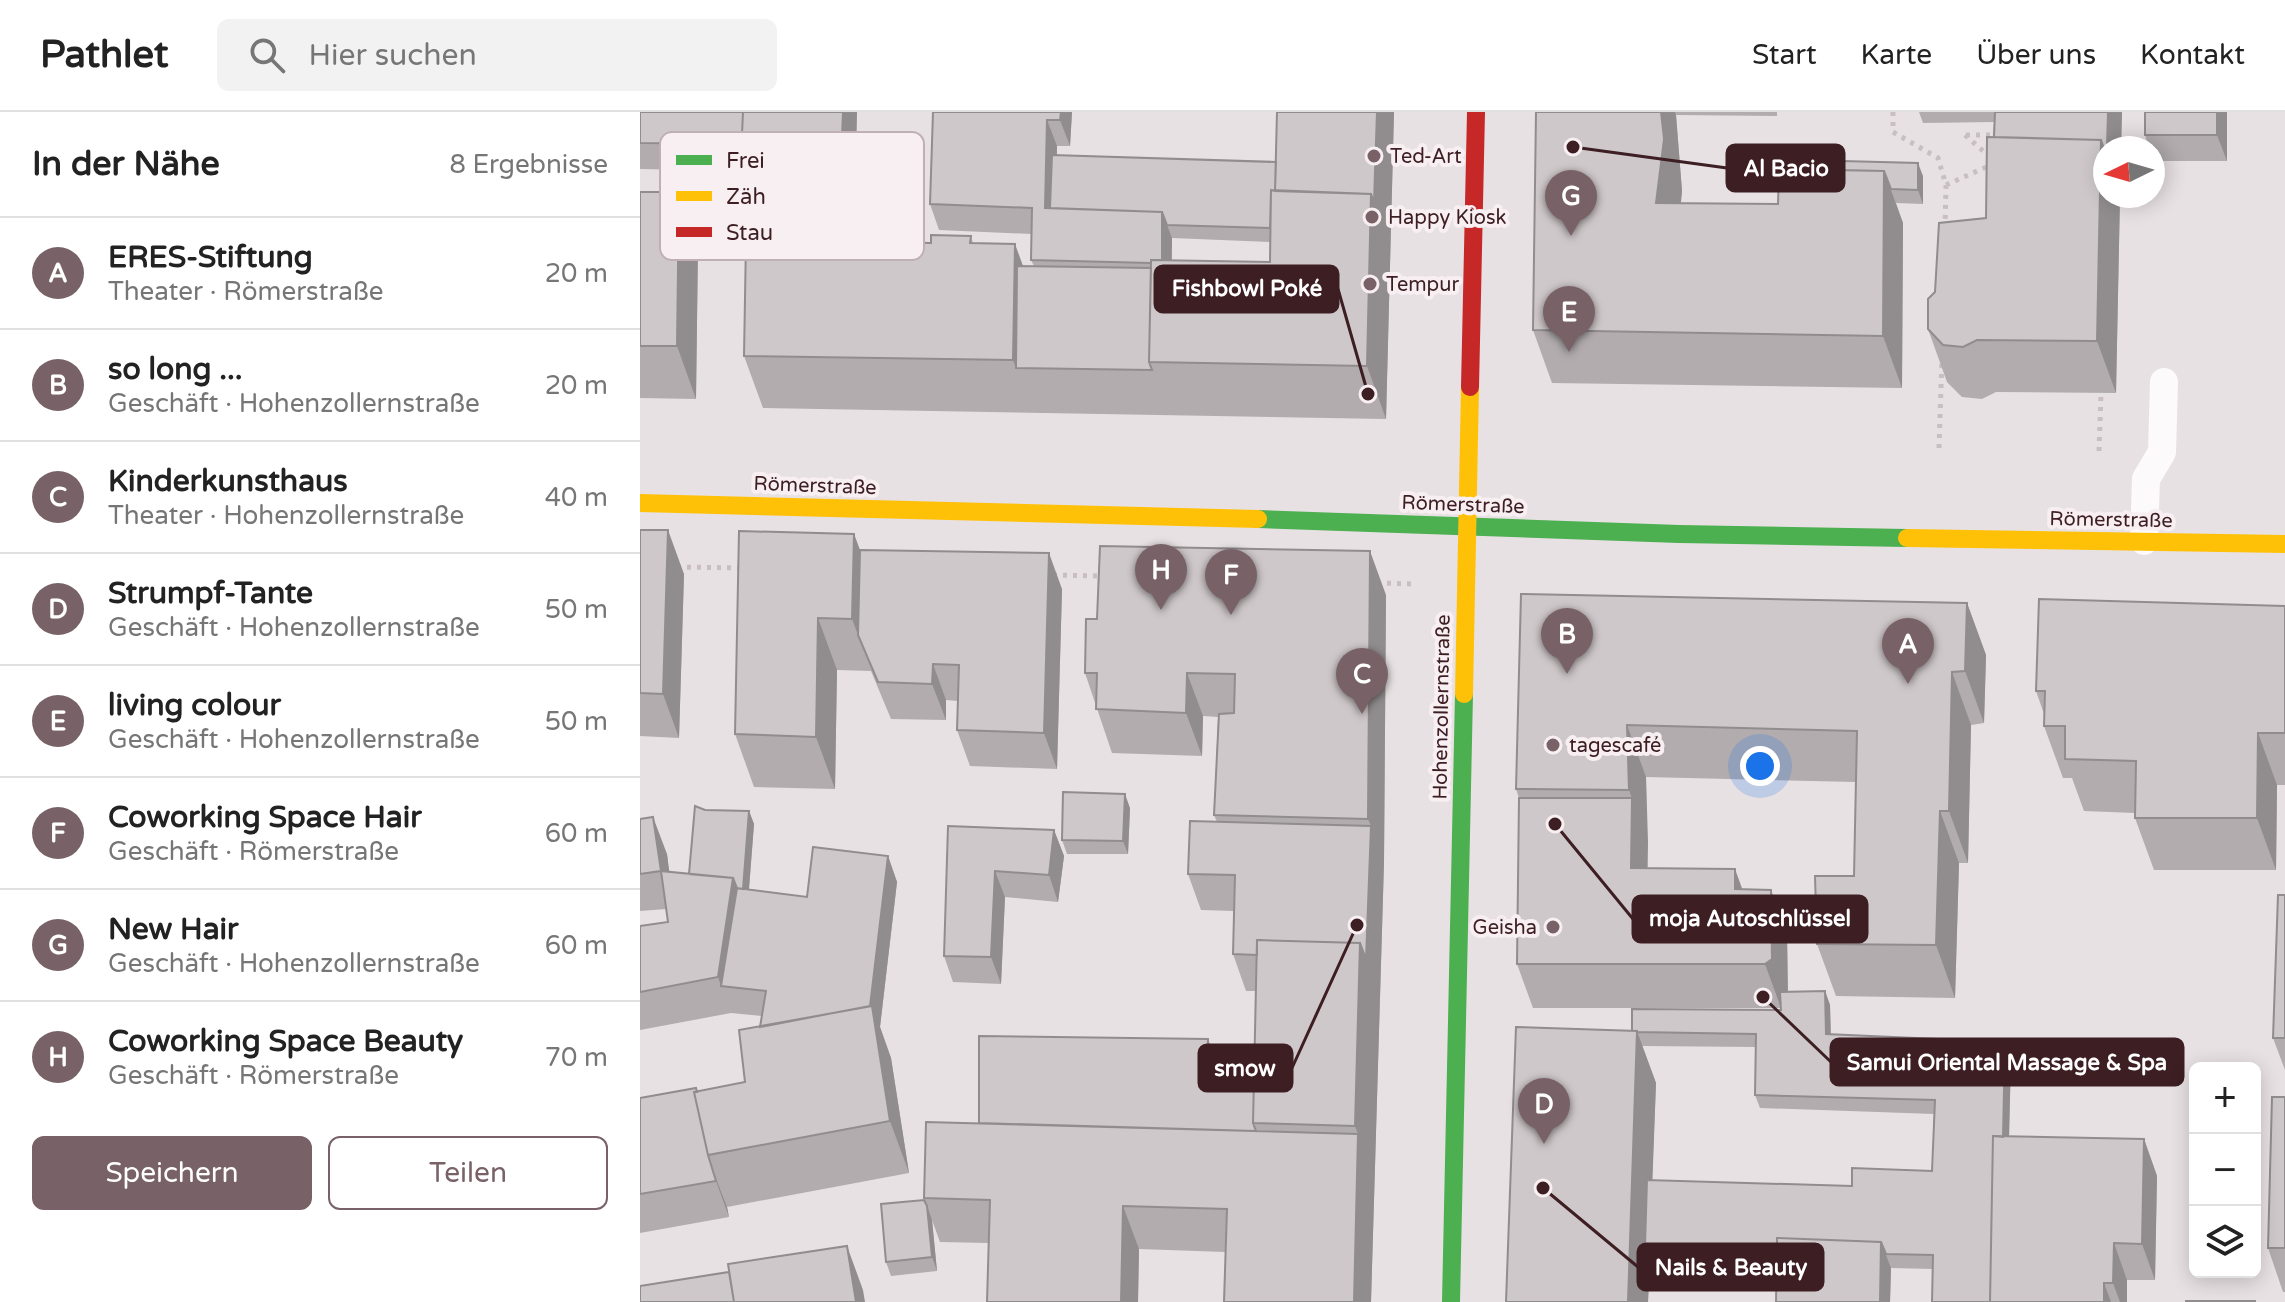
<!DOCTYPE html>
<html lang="de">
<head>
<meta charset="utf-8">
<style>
	body { margin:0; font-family:"Varela Round",sans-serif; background:#f2f2f2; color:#222 }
	.controls { position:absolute; right:24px; bottom:24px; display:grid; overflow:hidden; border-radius:12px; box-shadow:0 4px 20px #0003 }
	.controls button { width:72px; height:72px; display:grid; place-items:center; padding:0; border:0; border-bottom:2px solid #e0e0e0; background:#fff; color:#222; font:40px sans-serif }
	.compass { position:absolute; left:1453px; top:24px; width:72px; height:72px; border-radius:50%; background:#fff; box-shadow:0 4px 20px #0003; rotate:265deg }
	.you { position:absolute; left:1120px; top:654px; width:28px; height:28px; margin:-20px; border:6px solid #fff; border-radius:50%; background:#1a73e8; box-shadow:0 0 0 12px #1a73e833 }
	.badge { display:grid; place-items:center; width:52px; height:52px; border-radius:50%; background:#786267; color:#fff; font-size:26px; font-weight:700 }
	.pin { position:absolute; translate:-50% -66px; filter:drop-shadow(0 2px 4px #0008) }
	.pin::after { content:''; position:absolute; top:42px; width:28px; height:24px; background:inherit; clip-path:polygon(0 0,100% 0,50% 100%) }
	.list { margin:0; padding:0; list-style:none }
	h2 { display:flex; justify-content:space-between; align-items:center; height:104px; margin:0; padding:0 32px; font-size:34px }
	h2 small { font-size:26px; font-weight:400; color:#767676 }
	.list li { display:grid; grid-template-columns:52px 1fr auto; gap:24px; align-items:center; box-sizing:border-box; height:112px; padding:0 32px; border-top:2px solid #e0e0e0 }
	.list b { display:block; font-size:30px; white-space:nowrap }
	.list p { margin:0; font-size:26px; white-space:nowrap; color:#767676 }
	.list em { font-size:26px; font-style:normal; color:#767676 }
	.actions { display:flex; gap:16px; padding:24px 32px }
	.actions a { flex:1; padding:18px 0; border:2px solid #786267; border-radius:12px; text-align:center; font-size:28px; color:#786267 }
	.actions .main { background:#786267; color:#fff }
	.icon { flex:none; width:44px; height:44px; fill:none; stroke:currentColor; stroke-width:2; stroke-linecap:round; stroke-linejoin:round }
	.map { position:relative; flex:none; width:1645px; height:1190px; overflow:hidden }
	header { display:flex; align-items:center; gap:48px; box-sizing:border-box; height:112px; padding:0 40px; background:#fff; border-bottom:2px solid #e0e0e0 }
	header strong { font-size:38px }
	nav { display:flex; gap:44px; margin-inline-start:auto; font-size:28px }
	.search { width:560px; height:72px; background:#f2f2f2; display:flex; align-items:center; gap:20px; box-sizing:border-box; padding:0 28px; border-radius:12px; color:#767676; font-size:30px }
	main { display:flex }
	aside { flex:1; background:#fff }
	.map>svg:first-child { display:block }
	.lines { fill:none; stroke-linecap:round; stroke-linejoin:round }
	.path { stroke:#c9bfc1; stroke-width:5; stroke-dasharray:4 6; stroke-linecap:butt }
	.lane { stroke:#fcfafb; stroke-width:28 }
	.fast { stroke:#4caf50; stroke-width:18 }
	.slow { stroke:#ffc107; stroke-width:18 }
	.jam { stroke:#c62828; stroke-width:18 }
	.wall { fill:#b2acae; fill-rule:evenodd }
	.shaded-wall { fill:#918c8d }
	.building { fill:#cfc8ca; stroke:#918c8d; stroke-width:2 }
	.poi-dot { fill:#786267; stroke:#f8eff2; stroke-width:3 }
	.labels { text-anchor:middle; stroke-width:8; stroke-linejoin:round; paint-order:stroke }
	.poi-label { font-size:20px; fill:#3c1e23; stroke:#f8eff2; text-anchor:start }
	.street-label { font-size:20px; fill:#3c1e23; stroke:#f8eff2 }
	.key { fill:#f8eff2; stroke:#c0b0b4; stroke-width:2 }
	.key-label { font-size:22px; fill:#3c1e23 }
	.leader { fill:none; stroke:#3c1e23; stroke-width:3 }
	.callout-dot { fill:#3c1e23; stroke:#f8eff2; stroke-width:3 }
	.callout { fill:#3c1e23; stroke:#3c1e23; stroke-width:3 }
	.callout-label { font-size:22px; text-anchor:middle; font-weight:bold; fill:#fff }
</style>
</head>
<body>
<header>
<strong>Pathlet</strong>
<div class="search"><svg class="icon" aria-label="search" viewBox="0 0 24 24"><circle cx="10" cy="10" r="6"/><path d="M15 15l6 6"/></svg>Hier suchen</div>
<nav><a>Start</a><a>Karte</a><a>Über uns</a><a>Kontakt</a></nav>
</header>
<main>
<aside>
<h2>In der Nähe<small>8 Ergebnisse</small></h2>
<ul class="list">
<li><span class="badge">A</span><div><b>ERES-Stiftung</b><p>Theater · Römerstraße</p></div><em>20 m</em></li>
<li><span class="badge">B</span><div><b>so long ...</b><p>Geschäft · Hohenzollernstraße</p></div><em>20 m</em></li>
<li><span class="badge">C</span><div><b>Kinderkunsthaus</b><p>Theater · Hohenzollernstraße</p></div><em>40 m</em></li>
<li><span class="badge">D</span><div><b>Strumpf-Tante</b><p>Geschäft · Hohenzollernstraße</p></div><em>50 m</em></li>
<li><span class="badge">E</span><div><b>living colour</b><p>Geschäft · Hohenzollernstraße</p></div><em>50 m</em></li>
<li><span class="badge">F</span><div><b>Coworking Space Hair</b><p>Geschäft · Römerstraße</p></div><em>60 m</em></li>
<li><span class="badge">G</span><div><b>New Hair</b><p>Geschäft · Hohenzollernstraße</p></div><em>60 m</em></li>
<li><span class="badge">H</span><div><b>Coworking Space Beauty</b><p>Geschäft · Römerstraße</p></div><em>70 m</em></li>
</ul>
<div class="actions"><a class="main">Speichern</a><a>Teilen</a></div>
</aside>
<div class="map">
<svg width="1645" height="1190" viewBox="0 0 1645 1190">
	<rect width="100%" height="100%" fill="#e8e1e4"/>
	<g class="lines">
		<!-- path -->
		<path class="path" d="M1253,0V20L1298,46L1306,73L1305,116
			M1325,23L1350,45
			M1326,23H1360
			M1306,73L1353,52
			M1299,336L1302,246
			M1459,339L1461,282
			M37,455L103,456
			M413,463L463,464
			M737,471L775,472"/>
		<!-- lane -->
		<path class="lane" d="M1504,429L1506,367L1522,340L1524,270"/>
		<!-- fast -->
		<path class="fast" d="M618,407L1039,422L1267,426
			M811,1190L824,582"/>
		<!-- slow -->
		<path class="slow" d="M0,391L618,407
			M1267,426L1645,432
			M824,582L830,275"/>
		<!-- jam -->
		<path class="jam" d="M830,275L836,0"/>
	</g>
	<!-- wall -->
	<path class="wall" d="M0,0H217L214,112L111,109L106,95L109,59L0,57Z
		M293,0H432L430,34H417V43L636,50L754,0L746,307L123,296L104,244L291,131L331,124L333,131L383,154H394L391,148L392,122L299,118L290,92ZM532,126L630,130V150L532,148Z
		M896,0H1137V4L1036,3L1042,79L1041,91L1138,92L1283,64V92L1256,91L1263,111L1262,276L912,271L893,218Z
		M1279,0H1482L1481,36H1465V84H1480L1476,281L1356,280L1342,287L1322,285L1307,270L1288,217L1295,180L1346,106L1354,10L1283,11Z
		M1587,0V49H1514L1513,36H1509L1505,23Z
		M0,80H39L58,133L56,287L0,286Z
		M0,418L44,462L39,626L0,624Z
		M214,422L220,438L422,477L417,657L330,654L317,618L318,589L306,588V608L251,607L231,559L197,558L195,677L114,675L95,622Z
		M881,482L1327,491L1346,543L1344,611L1331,613L1328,751H1319L1315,886L1196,884L1177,832L1214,764L1216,670L1006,665L1007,756L1102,778L1147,822L1148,880L1185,879L1190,893L1191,923L1371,944L1369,1025L1504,1027L1517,1064L1515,1168H1487V1190H1292L1293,1157L1251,1156L1250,1190H1136V1152L1010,1148L1008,1190H866L992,919L1141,898V896H893L877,852L879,686L876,677ZM1002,934L1116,935L1115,983L1120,996L1294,1002L1292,1059L1212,1074L1012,1068L1016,971Z
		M746,483L744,750L731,1190L585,1140L499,1137L498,1190H347L349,1131L300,1130L292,1108L297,1159L251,1164L246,1150L284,1088V1086L339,1011L581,963V968H614L616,879H606L593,842L594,799L561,798L548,762L577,710L574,703L578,605L563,604L562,644L472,641L445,561L457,507Z
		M1645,494V673H1637L1636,758H1514L1495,706V701L1444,699L1432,666H1423L1404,614V602L1396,579Z
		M490,696L488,742H427L422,728Z
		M65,698L109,699L114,712L109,777L167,785L248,744L257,770L240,915L251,946L269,1061L87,1095L89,1105L0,1121V986L58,980L105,970L122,904L91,901L0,918V814L28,810L26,797L0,799V707L27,742L29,760L49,762Z
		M308,714L414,718L424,744L418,790L365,785L361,872L313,870L304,844Z
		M1645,783V958L1633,926Z
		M1645,985V1180H1643L1628,1136Z"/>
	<!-- shaded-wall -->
	<path class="shaded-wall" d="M203,0H217L214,112L209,98L210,48L202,25Z
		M421,0H432L430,34L420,8Z
		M737,0H754L746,307L727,254L731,82Z
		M1021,0H1035L1036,3L1042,79L1035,143L1016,91Z
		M1468,0H1482L1481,36H1467Z
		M1577,0H1587V49L1577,23Z
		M407,8L417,34L415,109L405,96Z
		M1461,28L1465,40V84H1480L1476,281L1457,229Z
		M1278,51L1283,64V92L1278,78Z
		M1244,59L1263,111L1262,276L1243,224Z
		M39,80L58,133L56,287L37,234Z
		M522,100L532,126L531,178L522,151Z
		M375,132L394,184L376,256L373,248Z
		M28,418L44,462L39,626L23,582Z
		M214,422L233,474L218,523L212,507Z
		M730,439L746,483L744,750L731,1190H714L718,1022L715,1014L720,831L731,714L728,707Z
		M409,441L422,477L417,657L404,621Z
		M1327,491L1346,543L1344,611L1325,559Z
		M178,506L197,558L195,677L176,625Z
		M293,552L306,588V608L292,572Z
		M1312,560L1331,613L1328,751L1309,699Z
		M547,561L563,604L562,644L546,601Z
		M987,613L1006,665L1008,730L989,678Z
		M1618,621L1637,673L1636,758L1617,706Z
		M485,682L490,696L488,742L483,729Z
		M992,686L1008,730L1007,800L991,756Z
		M109,699L114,712L107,802L81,874L78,865L93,766Z
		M1300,699L1319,751L1315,886L1296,833Z
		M13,705L27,742L34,796L21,759Z
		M414,718L424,744L418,790L409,763Z
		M248,744L257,770L240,915L251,946L269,1061L250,1009L227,920Z
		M1095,757L1111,801L1095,777Z
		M355,759L365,785L361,872L351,845Z
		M1131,778L1147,822L1148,891L1141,896L1125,852Z
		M1185,879L1190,893L1191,936L1186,922Z
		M997,919L1016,971L1010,1134H1005L1010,1148L1008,1190H988Z
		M568,927L581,963L580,1004L567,968Z
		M1365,930L1371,944L1365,1190H1359Z
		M1504,1027L1517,1064L1515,1168L1502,1132Z
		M73,1059L87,1095L89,1105L76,1069Z
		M287,1094L292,1108L297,1159L292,1145Z
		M483,1094L499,1137L498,1190H481Z
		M1241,1130L1251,1156L1250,1190H1240Z
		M1474,1131L1487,1168V1190H1480L1473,1171Z
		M207,1134L223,1178L225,1190H216Z
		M1464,1171L1471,1190H1464Z"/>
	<!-- building -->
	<path class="building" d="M0,0H103L102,22L106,32L0,31Z
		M103,0H203L202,25L102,22Z
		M293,0H421L420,8H407L405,96L522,100V148H511V151L391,148L392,96L290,92Z
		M637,0H737L734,90L731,82L635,79Z
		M896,0H1021L1024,27L1016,91L1138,92L1139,57L1244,59L1243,224L893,218Z
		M1355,0H1468L1467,36H1465V40L1461,28L1354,25Z
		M1505,0H1577V23H1505Z
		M1347,25L1461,28L1457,229L1337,228L1323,235L1303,233L1288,217V187L1295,180L1299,111L1346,106Z
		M412,43L636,50L635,79L631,78L630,116L527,113L522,100L410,96Z
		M1202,49L1278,51V78L1251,77L1244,59L1202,58Z
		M631,78L731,82L727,254L509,250L511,148L630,150Z
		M0,80H39L37,234H0Z
		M291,123L331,124L330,131L375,132L373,248L104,244L106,128L291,131Z
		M377,154L511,156L509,250L512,258L376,256Z
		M0,418H28L23,582L0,581Z
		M99,419L214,422L212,507L178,506L176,625L95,622Z
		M460,434L730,439L728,707L574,703L579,602L594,601L595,562L547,561L546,601L456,597L457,561H445L446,507H457Z
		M220,438L409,441L404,621L317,618L319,553L293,552L292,572L238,570L218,523Z
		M881,482L1327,491L1325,559L1312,560L1309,699H1300L1296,833L1177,832L1175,764H1214L1217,619L987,613L989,678L876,677Z
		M1399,487L1645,494V621H1618L1617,706H1495L1496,649L1425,647V614H1404L1405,579H1396Z
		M423,680L485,682L483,729L422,728Z
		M879,686H992L991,756L1095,757V777L1131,778L1132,847L1125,852H877Z
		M55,694L65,698L109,699L103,777L97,776L93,766L49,762Z
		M13,705L21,759L93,766L78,865L0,880V814L28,810L21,759L0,762V707Z
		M550,709L731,714L726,847L720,831L617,828V843L593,842L595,763L548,762Z
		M308,714L414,718L409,763L355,759L351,845L304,844Z
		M173,735L248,744L230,894L120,915L126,879L81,874L97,776L167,785Z
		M1638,783H1645V926H1633Z
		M617,828L720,831L715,1014L613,1011Z
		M1185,879L1186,922L1365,930L1363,1025L1353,1024L1350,1190H1292L1293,1143L1246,1142L1241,1130L1137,1126V1138L1005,1134L1007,1068L1212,1074V1056L1292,1059L1295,988L1115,983L1116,922L997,920V919H992V897L1141,898L1140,880Z
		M232,894L250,1009L68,1043L54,980L105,970L99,918Z
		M876,915L997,919L988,1190H866Z
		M339,924L568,927L567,968H614L613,1011L616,1019L339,1011Z
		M56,976L57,980H54L68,1043L76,1069L0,1082V986Z
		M1632,985H1645V1136H1628Z
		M286,1010L718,1022L714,1190H584L587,1097L483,1094L481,1190H347L350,1088L284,1086Z
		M1353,1024L1504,1027L1502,1132L1474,1131L1473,1171H1464V1190H1350Z
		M284,1088L287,1094L292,1145L246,1150L241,1092Z
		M1137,1126L1241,1130L1240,1190H1136Z
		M207,1134L216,1190H94L88,1152Z
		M89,1160L94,1190H0V1174Z
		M1546,1189H1615V1190H1546Z"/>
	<!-- markers -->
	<g class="poi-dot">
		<circle cx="734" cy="44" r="8"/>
		<circle cx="732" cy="105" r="8"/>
		<circle cx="730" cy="172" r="8"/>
		<circle cx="913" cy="633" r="8"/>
		<circle cx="913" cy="815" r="8"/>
	</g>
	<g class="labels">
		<!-- poi labels -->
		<g class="poi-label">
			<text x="750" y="51">Ted-Art</text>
			<text x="748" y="112">Happy Kiosk</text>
			<text x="746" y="179">Tempur</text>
			<text x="929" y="640">tagescafé</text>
			<text x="897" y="822" text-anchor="end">Geisha</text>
		</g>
		<!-- street labels -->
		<g class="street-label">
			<text transform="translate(175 373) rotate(2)" y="7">Römerstraße</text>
			<text transform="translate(823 392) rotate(2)" y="7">Römerstraße</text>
			<text transform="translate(1471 407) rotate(1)" y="7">Römerstraße</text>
			<text transform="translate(801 595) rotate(-89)" y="7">Hohenzollernstraße</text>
		</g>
	</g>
	<!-- legend -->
	<rect x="20" y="20" width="264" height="128" rx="12" class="key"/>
	<rect x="36" y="43" width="36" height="10" fill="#4caf50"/>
	<rect x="36" y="79" width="36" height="10" fill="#ffc107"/>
	<rect x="36" y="115" width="36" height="10" fill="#c62828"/>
	<g class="key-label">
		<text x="86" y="56">Frei</text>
		<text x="86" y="92">Zäh</text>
		<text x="86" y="128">Stau</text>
	</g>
	<!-- callouts -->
	<path class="leader" d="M933 35L1087 56M728 282L698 177M915 712L993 807M1123 885L1191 950M717 813L652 956M903 1076L998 1155"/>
	<g class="callout-dot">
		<circle cx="933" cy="35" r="8"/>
		<circle cx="728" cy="282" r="8"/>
		<circle cx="915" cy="712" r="8"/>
		<circle cx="1123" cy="885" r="8"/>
		<circle cx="717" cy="813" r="8"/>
		<circle cx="903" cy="1076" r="8"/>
	</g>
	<g class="callout">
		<rect x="1087" y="33" width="117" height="46" rx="8"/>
		<rect x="515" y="154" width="183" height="46" rx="8"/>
		<rect x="993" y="784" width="234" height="46" rx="8"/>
		<rect x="1191" y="927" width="352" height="46" rx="8"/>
		<rect x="559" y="933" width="93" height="46" rx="8"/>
		<rect x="998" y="1132" width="185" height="46" rx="8"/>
	</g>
	<g class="callout-label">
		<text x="1146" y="64">Al Bacio</text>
		<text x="607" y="184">Fishbowl Poké</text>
		<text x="1110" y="814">moja Autoschlüssel</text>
		<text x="1367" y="958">Samui Oriental Massage &amp; Spa</text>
		<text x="605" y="964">smow</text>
		<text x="1091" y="1163">Nails &amp; Beauty</text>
	</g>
</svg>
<div class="controls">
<button>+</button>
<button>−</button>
<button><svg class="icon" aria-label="layers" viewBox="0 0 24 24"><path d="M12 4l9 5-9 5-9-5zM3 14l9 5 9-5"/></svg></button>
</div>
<svg class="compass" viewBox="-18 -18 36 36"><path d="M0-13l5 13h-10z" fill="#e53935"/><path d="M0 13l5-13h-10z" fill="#767676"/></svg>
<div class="you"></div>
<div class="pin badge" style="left:1268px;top:572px">A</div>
<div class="pin badge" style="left:927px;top:562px">B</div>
<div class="pin badge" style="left:722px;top:602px">C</div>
<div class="pin badge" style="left:904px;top:1032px">D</div>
<div class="pin badge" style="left:929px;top:240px">E</div>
<div class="pin badge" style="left:591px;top:503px">F</div>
<div class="pin badge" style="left:931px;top:124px">G</div>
<div class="pin badge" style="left:521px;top:498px">H</div>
</div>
</main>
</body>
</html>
